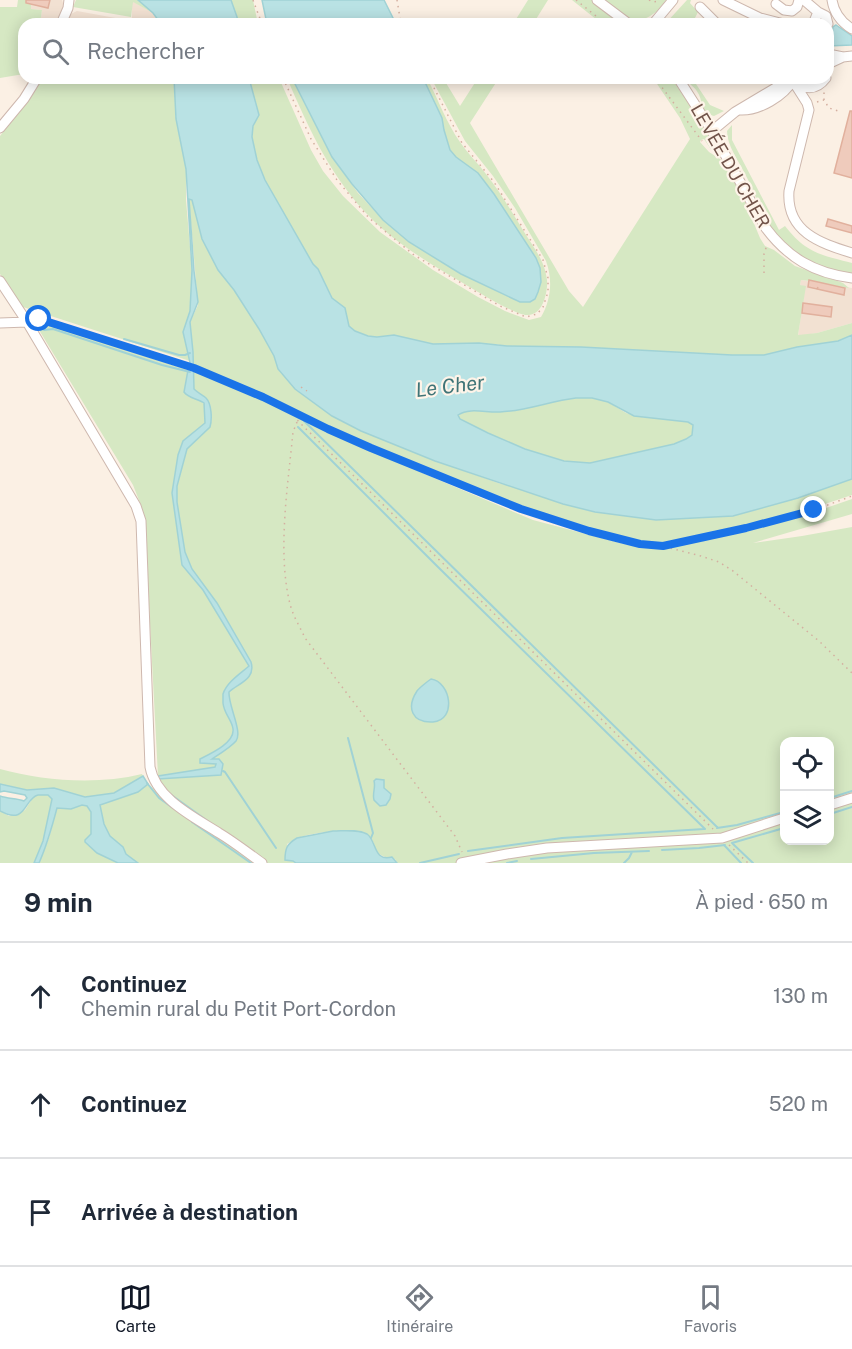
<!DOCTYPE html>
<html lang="fr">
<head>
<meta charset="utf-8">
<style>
	body { margin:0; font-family:"Public Sans",sans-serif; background:#f2f2f3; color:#1f2937 }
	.controls { position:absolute; right:18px; bottom:18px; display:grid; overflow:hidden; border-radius:12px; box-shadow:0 3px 15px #0003 }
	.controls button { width:54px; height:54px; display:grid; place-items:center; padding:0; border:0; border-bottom:2px solid #e0e1e3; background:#fff; color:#1f2937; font:30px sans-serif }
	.stop { position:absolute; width:18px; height:18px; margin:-14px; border:4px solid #1a73e8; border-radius:50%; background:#fff }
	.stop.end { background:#1a73e8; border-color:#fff; box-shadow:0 2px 6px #0008 }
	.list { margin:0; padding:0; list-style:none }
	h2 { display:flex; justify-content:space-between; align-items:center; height:78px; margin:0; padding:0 24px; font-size:26px }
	h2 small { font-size:20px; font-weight:400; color:#747a83 }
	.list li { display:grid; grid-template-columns:39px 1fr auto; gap:18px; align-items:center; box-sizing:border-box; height:108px; padding:0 24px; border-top:2px solid #e0e1e3 }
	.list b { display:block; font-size:22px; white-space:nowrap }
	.list p { margin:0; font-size:20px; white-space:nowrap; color:#747a83 }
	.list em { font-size:20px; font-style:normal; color:#747a83 }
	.icon { flex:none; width:33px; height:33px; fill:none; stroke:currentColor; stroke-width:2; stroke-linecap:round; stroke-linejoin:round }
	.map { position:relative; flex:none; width:852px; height:863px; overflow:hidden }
	.search { position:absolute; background:#fff; box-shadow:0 3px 15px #0003; left:18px; right:18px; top:18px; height:66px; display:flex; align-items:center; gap:15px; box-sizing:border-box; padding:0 21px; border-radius:18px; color:#747a83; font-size:22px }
	.sheet { height:402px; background:#fff }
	nav { display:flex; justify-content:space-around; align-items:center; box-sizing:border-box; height:84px; border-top:2px solid #e0e1e3; background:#fff; font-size:16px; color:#747a83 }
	nav a { display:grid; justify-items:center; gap:3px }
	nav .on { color:#111827 }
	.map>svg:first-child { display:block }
	.residential { fill:#f2e1d2 }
	.green { fill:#d6e8c3; fill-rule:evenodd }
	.water { fill:#b9e2e4; stroke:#a0d2d5; stroke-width:1.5; fill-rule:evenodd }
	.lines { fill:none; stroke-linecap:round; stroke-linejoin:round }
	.stream { stroke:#a0d2d5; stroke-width:2 }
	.building { fill:#efcbbc; stroke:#e1b09d; stroke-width:1.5 }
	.minor-casing { stroke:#ceb8ae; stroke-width:11 }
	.path { stroke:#d4afa0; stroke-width:1.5; stroke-dasharray:1.5 4.5; stroke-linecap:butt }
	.minor { stroke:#fff; stroke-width:9 }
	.route { stroke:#1a73e8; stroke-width:8 }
	.labels { text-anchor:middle; stroke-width:4.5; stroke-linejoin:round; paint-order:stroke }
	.street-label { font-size:18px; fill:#72544a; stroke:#fef4e9 }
	.water-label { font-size:20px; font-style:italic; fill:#3f7477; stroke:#fef4e9 }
</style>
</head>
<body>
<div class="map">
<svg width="852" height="863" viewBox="0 0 852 863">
	<rect width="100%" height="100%" fill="#fbf0e4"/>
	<!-- residential -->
	<path class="residential" d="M31,0H62L64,6L57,24H40L42,10L30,9Z
		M132,1L153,13L161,24H63L69,15L77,11L132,21Z
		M801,280L852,288V323L817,333L798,336L805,287L800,285Z"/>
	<!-- green -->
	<path class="green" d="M18,0H31V9L42,10L40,24H24V74L0,78V7H17Z
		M76,0H138L153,13L133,2L131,17L73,7Z
		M231,0H253L258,24H238L237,17Z
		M528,0H548L533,24H513Z
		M572,0H592L622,24H602Z
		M606,0H666C662,5 658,11 653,14C636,28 620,13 606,2Z
		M687,0H691L690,3L698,12L692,24H675L676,21L673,24H665Z
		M41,78H174L176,119L186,169V200L192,270L190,311L183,332L190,361L23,307L0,274V136L35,91Z
		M249,78H279L311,150L323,171L343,196L380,232L433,270L478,297L505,311L529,320L541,317C551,300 553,280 546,261L515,208L493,176L465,141L431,78H443L460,106L478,78H499L470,123L569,291L583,307L690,139L680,118L653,78H671L690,105L720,156L710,148L704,139L701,140L700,142L709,152L723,161L745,202L760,238L765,246L774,250L795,266L843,283L849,288L819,283V282L801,280L800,285L806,286L798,335L817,333L852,323V335L838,341L797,347L764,355H732L581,347L507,346L494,344H433L394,335L377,337L368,336L355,331L349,326L340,304L332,298L318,269L313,264L265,180L257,160L252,137L253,126L259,115Z
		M287,78H292L332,157L358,193L383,220L409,242L461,274L520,302L535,299C541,284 543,273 536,258L494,194L478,173L456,157L450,150L444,130L442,118L423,78H427C438,99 447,124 460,142C468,154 478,163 486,174C501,193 513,214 526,235C535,249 545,262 547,280C548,292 543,316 527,315C517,315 488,298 478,292C438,268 395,245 364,211C328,171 308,127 287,78Z
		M684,78H692L710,105L724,111L714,116C699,112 704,103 698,93C695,87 688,83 684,78Z
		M732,125V140L779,230L785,226C806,253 821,255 852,263V273C820,270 787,252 769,225C759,209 754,190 745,174C739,161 727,146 727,131Z
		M189,199H192L202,239L218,270L234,290L259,329L274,356L278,369L295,389L332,416L349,425L372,426L426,457L501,484L733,516L798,498L852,479V495L804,511L769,521L721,532L658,543L626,539L541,514L492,496L422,467L420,472L533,520L624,544L672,548L667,546L742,532L800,517L852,499V514L753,543L802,536L852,527V863H397L395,859C366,855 382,843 365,834C354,827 308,833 295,839C293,840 289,843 287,844L294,861L296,863H265L176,800L158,779L221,775L223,764L210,759L223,752L236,741V722L229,700V692C239,683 256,679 251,662L217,603L192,569L185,552L177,502V486L187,449L210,427L208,400L195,391L194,389L193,352L190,322L198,305ZM784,742H830V840H784Z
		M39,322L188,370L184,392C190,399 200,398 205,405V423L183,441L178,455L172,493L182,565L203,590L249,666C240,674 227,682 223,694C223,695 223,701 223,703C224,714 232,720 233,729C235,743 210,754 200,759L201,763L216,764L215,767L158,776L145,528L142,508L133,485L36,325Z
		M576,398H592L608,402L626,413L646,418H663L688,422L693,425L692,435L686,439L674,444L590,463L564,461L525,449L488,433L470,425L460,419L458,415C470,407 486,413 500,412C526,411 550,401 576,398Z
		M0,769C44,781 97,785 142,774L143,776L114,793L85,797L54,788L27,790L0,784Z
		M148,784L172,804L257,863H138L126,854L123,847L110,836L103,824L100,805L138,792Z
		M38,795H48L52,799L43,841L34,863H0V811L9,816L25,810L34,796Z
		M82,805L87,806L91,812V834L85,840C94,852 105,857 118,863H39L49,838L57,808L71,809Z"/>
	<!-- water -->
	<path class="water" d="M138,0H231L237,17L238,24H161L153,13Z
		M262,0H384L396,24H267Z
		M836,25L852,36V45L828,46C828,38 833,35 833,27Z
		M174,78H249L259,115L253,126L252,137L257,160L265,180L313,264L318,269L332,298L345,308L349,326L355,331L368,336L377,337L394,335L433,344L479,343L507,346L581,347L732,355H764L797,347L838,341L852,335V479L798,498L733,516L656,520L595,512L563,504L435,461L361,431L332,416L295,389L278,369L274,356L259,329L234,290L218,270L202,239L192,200L189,199L194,271L198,302L190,322L193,352L194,389C198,393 202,395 206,398C212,404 212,420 210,427L187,449L177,486V502L185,552L192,569L217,603L251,662C256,679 239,683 229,692C228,705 243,732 236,741C231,747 218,755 212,759H219L223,764L221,775L158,779L157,777L158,776L215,767L216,764L200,763V759C210,754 235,743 233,729C232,720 224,714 223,703C223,701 223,695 223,694C227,682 240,674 249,666L203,590L182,565L172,493L178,455L183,441L205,423L204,403C198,399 188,398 184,392L188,370L191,367L183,332L190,311L192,270L186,169L176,119ZM576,398H592L608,402L634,416L688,422L693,425L692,435L686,439L674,444L590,463L564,461L525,449L488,433L460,419L458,415C470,407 486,413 500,412C526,411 550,401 576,398Z
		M292,78H423L442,118L444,130L450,150L456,157L478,173L494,194L536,258L540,268L541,282L538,292L535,299L530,302H520L461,274L409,242L383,220L352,184L332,157Z
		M431,679C451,682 457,720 433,722C412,723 406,708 417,691C418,689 428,681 431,679Z
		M143,776L148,784L138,792L100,805L104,824L110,836L123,847L126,854L138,863H118L97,853L85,842V840L91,834V812L87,806L82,805L71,809L57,808C52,827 47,845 39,863H34L43,841L52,799L48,795C48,795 38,795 38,795C24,798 27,826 0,811V796C8,799 16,798 24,801L27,798L25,795L4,791L0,792V784L27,790L54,788L85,797L114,793Z
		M376,779L384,780V788L391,794L390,799L386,805L380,806L374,800C372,793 376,788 374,781Z
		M333,831C344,831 357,829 367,834C377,841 373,862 392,857L397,863H296L293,861L285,860C285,848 287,844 297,838Z"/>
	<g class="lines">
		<!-- stream -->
		<path class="stream" d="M44,330L53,329L162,365L190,372
			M124,339L179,355H185L190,353
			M304,421L718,828
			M298,427L438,567L705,829
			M348,738L373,833L371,838
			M223,771L225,772L276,848
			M147,783L159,798L173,808
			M170,794L209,822
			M830,798L852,791
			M830,814L852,807
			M192,822L251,863
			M717,828L737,825L784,812
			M732,843L784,828
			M733,844L753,863
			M724,845L741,863
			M662,850L699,848L725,845
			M468,851L562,838L704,829
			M531,859L594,853L649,851
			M420,863L459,854
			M507,863L517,861
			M624,863L629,858L632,852"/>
	</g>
	<!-- building -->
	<path class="building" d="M26,0H50L48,8L26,3Z
		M850,111H852V178L834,173Z
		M828,219L852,226V233L826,226Z
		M809,280L845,288L844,295L817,289L818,287L817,289L808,287Z
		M803,303L832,307L831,317L802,313Z"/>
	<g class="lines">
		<defs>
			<path id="minor" d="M597,0L629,24
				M723,0L760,18L784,24
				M804,0L818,12L813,24
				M832,0C834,13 841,22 852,29
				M776,4L784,10L792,11L797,7L799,0
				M700,7L717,24
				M818,12L826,16L828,24
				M61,24L68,8L69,0
				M653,24L673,0
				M828,55H833L843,57
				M828,64L843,57L852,56
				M678,78L712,131L765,227C788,258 814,273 852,278
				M793,78V81L807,103L809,110L789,191C786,232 820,243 852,253
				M795,83C807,90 817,90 826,78
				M740,110C759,111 784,96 793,80
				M0,128L24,99L37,78
				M712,131L735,112L782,84L800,78
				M0,281L27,322L136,506L141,521L150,767C156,799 194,817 219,833C234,842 248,853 262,863
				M0,323L27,322
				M830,805L852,798
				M461,863L507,854L547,848L722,838L784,818"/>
		</defs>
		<!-- minor casing -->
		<use href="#minor" class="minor-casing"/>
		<!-- path -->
		<path class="path" d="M253,0L262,24
			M397,0L401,24
			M576,0L606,24
			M649,0L653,2L660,1
			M283,78L311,139L337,180L369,218L414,255L500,306L526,317L537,314L543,307L548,292V278L543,260L494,182L462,143L429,78
			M655,78L702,141
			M824,100V91
			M817,102L824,100L829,108L841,112
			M764,273V254L767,245
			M35,320L39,319L194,368L213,376L263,397L328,429L521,509L589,531L640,544L662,546L701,556L719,562L733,571L819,641L852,673
			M301,387L307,391
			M297,414L298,421L713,829
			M297,422L293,432C288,485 277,552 290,604C293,616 300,627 305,638L455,836L462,852
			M664,545L746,528L814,510L852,496
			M729,845L748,863"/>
		<!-- minor -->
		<use href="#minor" class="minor"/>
	</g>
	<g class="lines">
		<!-- route -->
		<path class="route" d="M39,319L194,368L263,397L328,429L371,448L521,509L589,531L640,544L663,546L746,528L814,510"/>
	</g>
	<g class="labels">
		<!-- street labels -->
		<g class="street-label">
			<text transform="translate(730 166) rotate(60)" y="6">LEVÉE DU CHER</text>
		</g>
		<!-- water labels -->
		<g class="water-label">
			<text transform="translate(450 386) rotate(-7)" y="7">Le Cher</text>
		</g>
	</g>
</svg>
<div class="controls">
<button><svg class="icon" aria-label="locate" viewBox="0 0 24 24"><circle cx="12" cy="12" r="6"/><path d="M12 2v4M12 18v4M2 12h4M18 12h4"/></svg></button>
<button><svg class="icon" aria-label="layers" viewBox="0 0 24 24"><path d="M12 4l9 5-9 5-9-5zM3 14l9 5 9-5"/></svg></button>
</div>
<div class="stop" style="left:39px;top:319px"></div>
<div class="stop end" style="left:814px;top:510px"></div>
<div class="search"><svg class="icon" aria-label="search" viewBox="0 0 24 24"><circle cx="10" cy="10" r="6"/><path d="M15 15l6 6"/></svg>Rechercher</div>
</div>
<section class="sheet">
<h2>9 min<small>À pied · 650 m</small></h2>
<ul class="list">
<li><svg class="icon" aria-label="ahead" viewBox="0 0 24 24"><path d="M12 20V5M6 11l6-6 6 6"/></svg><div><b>Continuez</b><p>Chemin rural du Petit Port-Cordon</p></div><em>130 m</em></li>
<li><svg class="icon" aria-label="ahead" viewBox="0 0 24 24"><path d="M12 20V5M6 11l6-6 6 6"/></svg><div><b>Continuez</b></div><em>520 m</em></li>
<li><svg class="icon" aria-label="arrive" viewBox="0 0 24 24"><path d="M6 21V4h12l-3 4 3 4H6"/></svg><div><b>Arrivée à destination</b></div></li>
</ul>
</section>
<nav>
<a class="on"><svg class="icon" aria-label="map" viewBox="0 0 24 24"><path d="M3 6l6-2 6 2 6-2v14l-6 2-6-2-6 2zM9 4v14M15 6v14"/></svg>Carte</a>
<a><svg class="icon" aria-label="directions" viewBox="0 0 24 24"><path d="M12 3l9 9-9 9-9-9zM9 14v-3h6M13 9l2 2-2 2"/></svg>Itinéraire</a>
<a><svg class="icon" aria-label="saved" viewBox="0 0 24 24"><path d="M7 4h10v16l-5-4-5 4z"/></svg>Favoris</a>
</nav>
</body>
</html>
